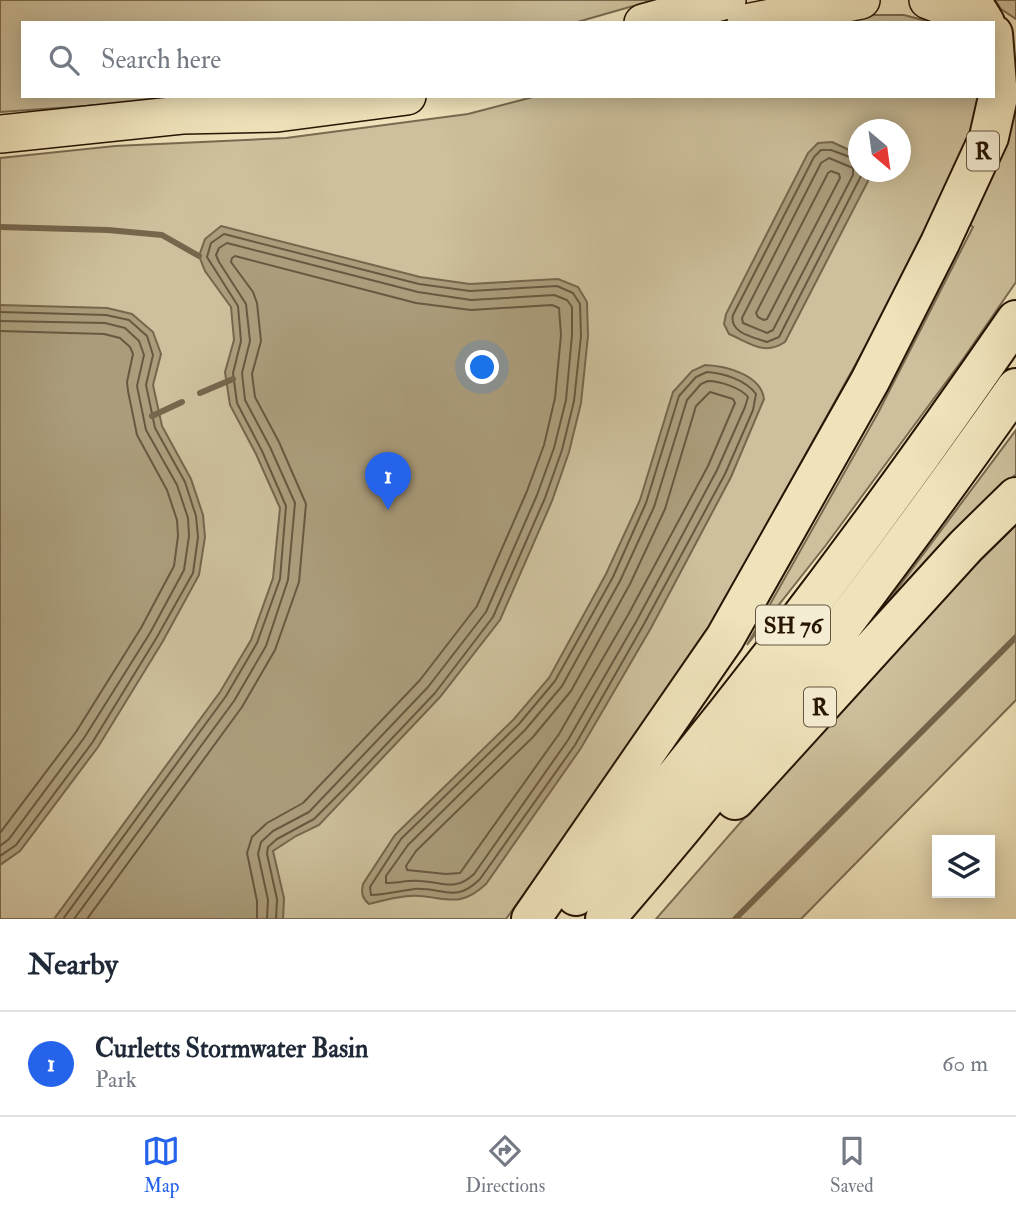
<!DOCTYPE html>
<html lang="en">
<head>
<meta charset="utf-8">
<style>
	body { margin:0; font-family:"IM FELL Double Pica",serif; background:#f2f2f3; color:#1f2937 }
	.controls { position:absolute; right:21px; bottom:21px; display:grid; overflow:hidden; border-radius:0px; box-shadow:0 4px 18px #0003 }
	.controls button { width:63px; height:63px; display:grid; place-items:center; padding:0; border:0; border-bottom:2px solid #e0e1e3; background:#fff; color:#1f2937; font:35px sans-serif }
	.compass { position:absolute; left:848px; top:119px; width:63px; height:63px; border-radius:50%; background:#fff; box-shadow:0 4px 18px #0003; rotate:151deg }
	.you { position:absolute; left:483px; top:368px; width:24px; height:24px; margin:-18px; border:5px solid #fff; border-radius:50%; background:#1a73e8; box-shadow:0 0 0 10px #1a73e833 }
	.badge { display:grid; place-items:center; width:46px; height:46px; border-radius:50%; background:#2563eb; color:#fff; font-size:23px; font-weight:700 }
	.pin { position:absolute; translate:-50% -58px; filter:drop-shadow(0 2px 4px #0008) }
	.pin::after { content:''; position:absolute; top:37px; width:24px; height:21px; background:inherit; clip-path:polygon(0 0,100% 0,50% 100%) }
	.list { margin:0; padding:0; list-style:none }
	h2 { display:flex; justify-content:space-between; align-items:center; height:91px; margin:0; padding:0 28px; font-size:30px }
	h2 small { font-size:23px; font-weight:400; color:#747a83 }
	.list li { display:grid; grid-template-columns:46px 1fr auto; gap:21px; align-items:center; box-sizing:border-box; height:105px; padding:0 28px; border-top:2px solid #e0e1e3 }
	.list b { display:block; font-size:26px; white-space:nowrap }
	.list p { margin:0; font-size:23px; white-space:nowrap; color:#747a83 }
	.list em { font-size:23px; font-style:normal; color:#747a83 }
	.icon { flex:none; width:38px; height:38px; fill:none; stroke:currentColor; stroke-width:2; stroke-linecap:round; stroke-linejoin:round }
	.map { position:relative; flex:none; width:1016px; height:919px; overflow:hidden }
	.search { position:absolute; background:#fff; box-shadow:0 4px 18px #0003; left:21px; right:21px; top:21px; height:77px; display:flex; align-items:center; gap:18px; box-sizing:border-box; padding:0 24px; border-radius:0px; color:#747a83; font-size:26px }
	.sheet { height:196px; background:#fff }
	nav { display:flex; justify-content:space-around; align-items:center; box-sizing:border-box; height:98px; border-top:2px solid #e0e1e3; background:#fff; font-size:19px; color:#747a83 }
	nav a { display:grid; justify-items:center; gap:4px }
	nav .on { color:#2563eb }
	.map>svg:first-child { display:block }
	.green { fill:#cdc09c; stroke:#7a6a50; stroke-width:2; fill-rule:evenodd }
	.water { fill:#ab9d7c; stroke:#76664c; stroke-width:2 }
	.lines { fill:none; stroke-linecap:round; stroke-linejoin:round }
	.shore { stroke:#695840; stroke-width:2 }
	.stream { stroke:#76664c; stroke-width:6 }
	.primary-casing { stroke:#271403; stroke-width:40 }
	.highway-casing { stroke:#271403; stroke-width:42 }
	.primary { stroke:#efe3bb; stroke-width:37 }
	.highway { stroke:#efe3bb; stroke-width:38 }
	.labels { text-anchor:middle; stroke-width:5; stroke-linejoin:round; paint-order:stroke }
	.shield { fill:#f5edd3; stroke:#655541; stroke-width:2 }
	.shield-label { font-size:23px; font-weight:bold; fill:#271403 }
</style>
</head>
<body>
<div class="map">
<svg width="1016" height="919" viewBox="0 0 1016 919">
	<rect width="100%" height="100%" fill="#efe3bb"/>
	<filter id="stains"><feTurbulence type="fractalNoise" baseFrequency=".00286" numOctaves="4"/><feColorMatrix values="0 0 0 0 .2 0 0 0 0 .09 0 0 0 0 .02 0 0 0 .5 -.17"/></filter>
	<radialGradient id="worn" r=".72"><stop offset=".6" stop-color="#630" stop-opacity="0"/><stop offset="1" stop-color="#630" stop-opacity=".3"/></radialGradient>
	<!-- green -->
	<path class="green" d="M0,0H654L574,23H23V96H187L143,102L0,112Z
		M995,0H1016V19L1001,9Z
		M873,15H904L934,23H825Z
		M1012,65H1016V282L963,359L826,545L747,645L878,413L973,227L966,221Z
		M537,96H981L979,117L951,180L878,324L709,628L593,799L506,919H0V158L115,146L286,138L468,114ZM858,130H900V172H858Z
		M1016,430V474L874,620Z
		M1016,525V700L801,919H656L871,673L936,604Z"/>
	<!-- water -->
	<path class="water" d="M832,142L858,154V172H871L868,181L785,342C764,356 750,343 729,334L724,324L726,314L808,153L818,143Z
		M221,226L420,277L470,284L558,279L578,287L587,302L588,336L581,403L569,452L552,501L500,620L440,697L319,825L296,836L273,851L284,898L283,919H54L220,692L251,640L273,578L280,508L256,454L230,405L225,372L234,340L231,307L205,271L199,256L205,239Z
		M0,305L107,308L132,314L153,332L161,354L153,385L162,426L191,479L203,515L205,537L199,575L163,641L98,747L20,851L0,865Z
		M705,365C727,366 761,375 764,399L731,477L651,628L581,748L486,884C460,908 449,898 419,896C403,895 385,900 369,904C362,898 361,893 363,884L395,835L514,719L549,678L606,574L640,500L673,392L692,371Z"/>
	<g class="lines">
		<!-- shore -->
		<path class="shore" d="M829,158L853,168V175L773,330L767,333L743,323L742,318L821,163Z
			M858,160L831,150H821L814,157L733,315C729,333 753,337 767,342L779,337L863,172
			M831,171L839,174L840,178L767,319L764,320L758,317L756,313L828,173Z
			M0,312L106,315L129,320L147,336L153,355L146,385L155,428L185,482L196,516L198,537L193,573L157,637L92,743L16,845L0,856
			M0,321L105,323L125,328L139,341L144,355L137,386L146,430L177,485L188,518L189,536L184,570L150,633L84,738L9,839L0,846
			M0,331L104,334L120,338L130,347L133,354L127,382L128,391L137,435L167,490L177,520L178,536L174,566L141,628L76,732L0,833
			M707,372C723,373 746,380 756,394L753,410L725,474L644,624L575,745L480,879C455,904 443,887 414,889C400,891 385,895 371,895L370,887L401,839L519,724L555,681L613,577L646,503L679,396L696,377Z
			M708,381C720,381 741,388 748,397L745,407L717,470L637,620L568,740L474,874C455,892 443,882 420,881C409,880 397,883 386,883V876L408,845L525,730L562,686L620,581L654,507L687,400L701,384Z
			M710,392L733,399L735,403L708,466L628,615L559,734L460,873L446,874L407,870L406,866L416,851L533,737L571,691L630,584L665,509L696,406Z
			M63,919L226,696L257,643L280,579L286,506L262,451L237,403L233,373L241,341L238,306L207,257L211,243L224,234L419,284L470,291L557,286L573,293L580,304L581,336L574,401L562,450L545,498L493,617L435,693L344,789L314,819L277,839L268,847L267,854L277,899L276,919
			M74,919L234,701L266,646L288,580L295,503L270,447L245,400L242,373L250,341L246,304L219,262L216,255L219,248L227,243L418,292L471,300L554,295L567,300L572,307V335L566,400L554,448L537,495L486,612L428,687L309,812L273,831L261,842L258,854L268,900L267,919
			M87,919L242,707L275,650L299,582L306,504L279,442L255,397L252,374L261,341L257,303L253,292L231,262L232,258L235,256L416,303L471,310L552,305L559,308L561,335L555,398L544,445L527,491L477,606L420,680L303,803L267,823L252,837L247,853L257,901V919"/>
		<!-- stream -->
		<path class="stream" d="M0,227L108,230L162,235L199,256
			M200,393L233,379
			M152,416L182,402
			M735,919L1016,637"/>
		<defs>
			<path id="primary" d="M928,0L983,21
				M643,23L727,0
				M746,23L861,0
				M0,134L182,115L277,113L407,96"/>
			<path id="highway" d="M971,0L985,23
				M735,800L966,546L1016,497
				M576,896C733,713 879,519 1016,320
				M531,919L725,638L870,381L940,243L989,137L998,97L993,34
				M605,919C752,750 887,571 1016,388"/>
		</defs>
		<!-- primary casing -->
		<use href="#primary" class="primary-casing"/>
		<!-- highway casing -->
		<use href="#highway" class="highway-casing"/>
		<!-- primary -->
		<use href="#primary" class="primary"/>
		<!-- highway -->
		<use href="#highway" class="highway"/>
	</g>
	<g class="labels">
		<!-- shield labels -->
		<g class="shield">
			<rect x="967" y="131.5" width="32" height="39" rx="5"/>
			<rect x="756" y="605.5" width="74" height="39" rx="5"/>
			<rect x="804" y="687.5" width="32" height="39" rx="5"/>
		</g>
		<g class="shield-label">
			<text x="983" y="159">R</text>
			<text x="793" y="633">SH 76</text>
			<text x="820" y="715">R</text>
		</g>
	</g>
	<rect width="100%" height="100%" filter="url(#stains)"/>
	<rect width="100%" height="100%" fill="url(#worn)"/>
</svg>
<div class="controls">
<button><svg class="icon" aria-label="layers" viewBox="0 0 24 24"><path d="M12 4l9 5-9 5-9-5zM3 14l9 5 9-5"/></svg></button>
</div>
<svg class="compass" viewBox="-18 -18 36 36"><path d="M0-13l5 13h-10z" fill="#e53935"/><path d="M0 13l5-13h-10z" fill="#747a83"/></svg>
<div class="you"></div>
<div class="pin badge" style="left:388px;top:510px">1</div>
<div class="search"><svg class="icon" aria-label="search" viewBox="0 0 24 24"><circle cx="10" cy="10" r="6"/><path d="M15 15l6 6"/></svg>Search here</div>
</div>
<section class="sheet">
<h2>Nearby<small></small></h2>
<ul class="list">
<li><span class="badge">1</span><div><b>Curletts Stormwater Basin</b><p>Park</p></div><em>60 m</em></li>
</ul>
</section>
<nav>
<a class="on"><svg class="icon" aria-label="map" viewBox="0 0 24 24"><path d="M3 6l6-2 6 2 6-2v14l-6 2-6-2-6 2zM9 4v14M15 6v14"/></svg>Map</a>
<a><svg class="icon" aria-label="directions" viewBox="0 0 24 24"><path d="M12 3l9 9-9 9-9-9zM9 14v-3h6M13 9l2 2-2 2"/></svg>Directions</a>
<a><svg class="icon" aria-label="saved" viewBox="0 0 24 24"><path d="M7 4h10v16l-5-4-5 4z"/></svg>Saved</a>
</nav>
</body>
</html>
